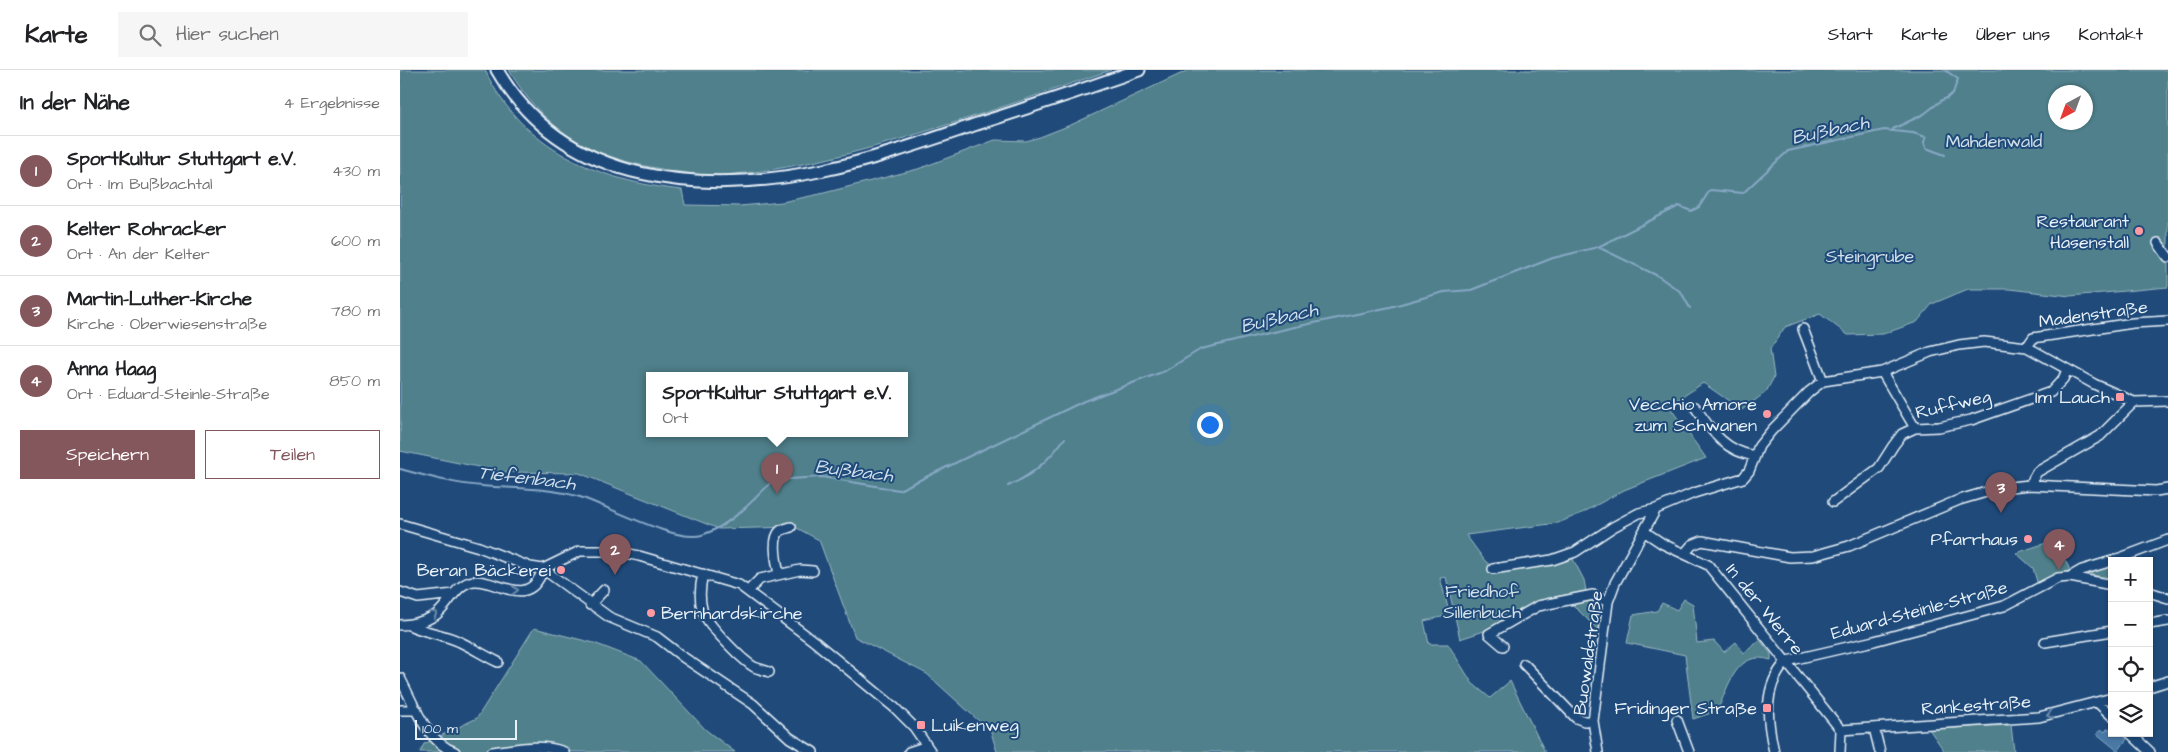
<!DOCTYPE html>
<html lang="de">
<head>
<meta charset="utf-8">
<style>
	body { margin:0; font-family:"Architects Daughter",sans-serif; background:#f6f6f6; color:#202124 }
	.controls { position:absolute; right:15px; bottom:15px; display:grid; overflow:hidden; border-radius:0px; box-shadow:0 1px 4px #0004 }
	.controls button { width:45px; height:45px; display:grid; place-items:center; padding:0; border:0; border-bottom:1px solid #e0e0e0; background:#fff; color:#202124; font:25px sans-serif }
	.compass { position:absolute; left:1648px; top:15px; width:45px; height:45px; border-radius:50%; background:#fff; box-shadow:0 1px 4px #0004; rotate:221deg }
	.scale { position:absolute; left:15px; bottom:12px; width:102px; box-sizing:border-box; padding-left:5px; border:2px solid #e8f1f8; border-top:0; font-size:14px; line-height:18px; white-space:nowrap; color:#e8f1f8; -webkit-text-stroke:4px #1f4a7a; paint-order:stroke }
	.you { position:absolute; left:809px; top:354px; width:18px; height:18px; margin:-12px; border:4px solid #fff; border-radius:50%; background:#1a73e8; box-shadow:0 0 0 8px #1a73e833 }
	.badge { display:grid; place-items:center; width:32px; height:32px; border-radius:50%; background:#84575d; color:#fff; font-size:16px; font-weight:700 }
	.pin { position:absolute; translate:-50% -41px; filter:drop-shadow(0 1px 2px #0008) }
	.pin::after { content:''; position:absolute; top:26px; width:18px; height:15px; background:inherit; clip-path:polygon(0 0,100% 0,50% 100%) }
	.popup { position:absolute; left:246px; top:302px; width:262px; height:65px; box-sizing:border-box; display:grid; place-content:center; border-radius:0px; background:#fff; filter:drop-shadow(0 1px 4px #0005); font-size:16px; white-space:nowrap; color:#757577 }
	.popup b { font-size:19px; color:#202124 }
	.popup::after { content:''; position:absolute; left:50%; top:100%; margin-left:-10px; border:10px solid transparent; border-top-color:#fff }
	.list { margin:0; padding:0; list-style:none }
	h2 { display:flex; justify-content:space-between; align-items:center; height:65px; margin:0; padding:0 20px; font-size:21px }
	h2 small { font-size:16px; font-weight:400; color:#757577 }
	.list li { display:grid; grid-template-columns:32px 1fr auto; gap:15px; align-items:center; box-sizing:border-box; height:70px; padding:0 20px; border-top:1px solid #e0e0e0 }
	.list b { display:block; font-size:19px; white-space:nowrap }
	.list p { margin:0; font-size:16px; white-space:nowrap; color:#757577 }
	.list em { font-size:16px; font-style:normal; color:#757577 }
	.actions { display:flex; gap:10px; padding:15px 20px }
	.actions a { flex:1; padding:11px 0; border:1px solid #84575d; border-radius:0px; text-align:center; font-size:18px; color:#84575d }
	.actions .main { background:#84575d; color:#fff }
	.icon { flex:none; width:28px; height:28px; fill:none; stroke:currentColor; stroke-width:2; stroke-linecap:round; stroke-linejoin:round }
	.map { position:relative; flex:none; width:1768px; height:682px; overflow:hidden }
	header { display:flex; align-items:center; gap:30px; box-sizing:border-box; height:70px; padding:0 25px; background:#fff; border-bottom:1px solid #e0e0e0 }
	header strong { font-size:24px }
	nav { display:flex; gap:28px; margin-inline-start:auto; font-size:18px }
	.search { width:350px; height:45px; background:#f6f6f6; display:flex; align-items:center; gap:12px; box-sizing:border-box; padding:0 18px; border-radius:0px; color:#757577; font-size:19px }
	main { display:flex }
	aside { flex:1; background:#fff }
	.map>svg:first-child { display:block }
	.green { fill:#4f808b; stroke:#9cb8c2; fill-rule:evenodd }
	.water { fill:#4878a5; stroke:#88a8c6 }
	.lines { fill:none; stroke-linecap:round; stroke-linejoin:round }
	.stream { stroke:#88a8c6; stroke-width:2 }
	.minor-casing { stroke:#e8f1f8; stroke-width:12 }
	.major-casing { stroke:#e8f1f8; stroke-width:15 }
	.minor { stroke:#1f4a7a; stroke-width:9 }
	.major { stroke:#1f4a7a; stroke-width:11 }
	.oneway { stroke:#6f8dac }
	.poi-dot { fill:#ff9aa2; stroke:#1f4a7a; stroke-width:2 }
	.labels { text-anchor:middle; stroke-width:4; stroke-linejoin:round; paint-order:stroke }
	.park-label { font-size:18px; fill:#d1e0e8; stroke:#1f4a7a }
	.poi-label { font-size:18px; fill:#e8f1f8; stroke:#1f4a7a; text-anchor:end }
	.street-label { font-size:18px; fill:#e8f1f8; stroke:#1f4a7a }
	.water-label { font-size:19px; font-style:italic; fill:#d0dfec; stroke:#1f4a7a }
</style>
</head>
<body>
<header>
<strong>Karte</strong>
<div class="search"><svg class="icon" aria-label="search" viewBox="0 0 24 24"><circle cx="10" cy="10" r="6"/><path d="M15 15l6 6"/></svg>Hier suchen</div>
<nav><a>Start</a><a>Karte</a><a>Über uns</a><a>Kontakt</a></nav>
</header>
<main>
<aside>
<h2>In der Nähe<small>4 Ergebnisse</small></h2>
<ul class="list">
<li><span class="badge">1</span><div><b>SportKultur Stuttgart e.V.</b><p>Ort · Im Bußbachtal</p></div><em>430 m</em></li>
<li><span class="badge">2</span><div><b>Kelter Rohracker</b><p>Ort · An der Kelter</p></div><em>600 m</em></li>
<li><span class="badge">3</span><div><b>Martin-Luther-Kirche</b><p>Kirche · Oberwiesenstraße</p></div><em>780 m</em></li>
<li><span class="badge">4</span><div><b>Anna Haag</b><p>Ort · Eduard-Steinle-Straße</p></div><em>850 m</em></li>
</ul>
<div class="actions"><a class="main">Speichern</a><a>Teilen</a></div>
</aside>
<div class="map">
<svg width="1768" height="682" viewBox="0 0 1768 682">
	<rect width="100%" height="100%" fill="#1f4a7a"/>
	<filter id="ink" filterUnits="userSpaceOnUse"><feTurbulence type="fractalNoise" baseFrequency=".02" numOctaves="2"/><feDisplacementMap in="SourceGraphic" scale="10" xChannelSelector="R" yChannelSelector="G"/><feConvolveMatrix kernelMatrix="1 2 1 2 8 2 1 2 1" color-interpolation-filters="sRGB"/></filter>
	<g filter="url(#ink)">
		<!-- green -->
		<path class="green" d="M0,0H85C122,80 199,111 282,120L285,135L340,136L382,132L420,124L518,99L595,70L626,71L640,67L673,54L789,0H1768V217L1670,226L1609,219H1568L1532,234L1517,252L1483,264L1448,265L1420,244L1385,257L1370,279L1374,307L1366,322L1342,340L1303,313L1269,336L1306,388L1224,420L1182,443L1158,453L1066,465L1085,491L1098,501L1172,487L1184,510L1186,521L1148,528L1137,532L1087,560L1060,569L1046,507L1040,508L1050,545L1024,551L1029,574H1048L1072,613L1090,628L1110,611L1145,682H597L591,662L527,604L455,567L419,470L395,457L319,459L179,403L103,402L0,381ZM1656,22H1686V52H1656ZM250,305H504V363H250Z
			M109,0H711C649,21 587,43 524,62C459,82 390,101 321,105C297,106 274,101 250,97C186,85 142,57 109,0Z
			M1655,470L1670,500L1638,515L1633,498L1616,483Z
			M1712,494V508L1682,504Z
			M1284,529L1293,534L1297,573L1314,571L1324,582L1336,572L1344,583L1360,570L1371,584V590C1336,579 1329,616 1317,641L1293,649L1285,585L1227,573L1233,545L1257,541L1262,533L1277,540Z
			M1192,531L1197,532L1202,538L1198,560L1172,534Z
			M134,558L194,573L241,591L306,660L335,682H20L24,674L77,648Z
			M1611,655L1614,682H1545L1529,659Z"/>
		<!-- water -->
		<path class="water" d="M1701,659L1705,662L1707,659H1712V663H1721L1727,669L1718,681L1697,664Z"/>
		<g class="lines">
			<!-- stream -->
			<path class="stream" d="M1493,59L1524,44L1542,30L1547,28L1553,23L1558,9L1545,0
				M1198,177L1258,206L1281,222L1290,238
				M0,399C27,406 54,414 82,416C114,419 149,417 180,427C208,436 276,473 302,465C330,456 354,430 373,410L422,407L499,420L684,331L765,301L801,279L890,258L990,237L1044,222L1071,220L1153,188L1198,177L1279,136L1291,141L1299,137L1310,120L1343,123L1388,81L1484,60L1513,63L1526,67L1524,72L1526,78L1545,85
				M608,416C633,405 649,390 665,368"/>
			<defs>
				<path id="minor" d="M1758,173L1768,187
					M1403,259L1423,311
					M1627,277L1633,268L1733,253L1768,251
					M1482,302L1515,358
					M1295,337C1312,361 1323,380 1354,386
					M1630,415L1637,402L1700,366L1734,332
					M1433,432L1479,398L1493,376L1502,364L1515,358L1539,357L1571,350L1651,322L1663,309L1667,300
					M0,454L79,477L130,497L143,499L209,547L257,567L283,587L353,634L390,668L413,682
					M1245,462L1263,474L1308,495L1441,660
					M1285,483L1292,475L1302,471L1390,487L1413,486L1449,476L1559,430L1600,418L1630,415L1756,421L1768,419
					M1712,491L1768,470
					M143,499L180,481H216L239,486L339,515L415,572L495,638L514,657L531,682
					M1093,499L1152,490L1175,482L1213,457L1239,443L1256,439L1294,423L1343,408L1349,401L1359,376L1372,360L1409,322L1423,311L1482,302L1530,282L1559,275L1584,272L1627,277L1694,314L1734,332L1768,331
					M303,504C300,516 299,527 302,539C305,553 341,589 354,597C359,599 364,600 369,602
					M379,504C377,494 371,469 380,461C383,459 388,458 391,457
					M1670,507L1712,515
					M348,521L360,509L400,500L413,501
					M0,522L18,528L54,524
					M1749,522L1768,528
					M190,535L204,520
					M1749,554L1768,551
					M0,555C12,555 27,551 37,544C49,535 56,513 74,511C97,509 129,541 143,499
					M9,555C26,563 44,564 60,572C73,578 85,586 98,592
					M1645,572L1712,561
					M1103,576L1089,564L1138,536L1193,525L1208,532
					M1387,591L1474,571L1604,536L1658,508L1670,507L1682,500L1712,491
					M1124,594L1176,648L1184,651H1193
					M0,608C13,632 26,672 55,682
					M1749,617L1768,611
					M1697,632L1712,646
					M0,640H17
					M1277,650L1289,682
					M1474,658L1480,682
					M1441,660L1639,647L1712,628
					M1730,663L1750,682
					M92,682C117,679 141,673 164,682
					M509,682L527,676
					M1198,682L1193,651L1208,532L1215,513L1256,439
					M1374,682C1367,650 1362,617 1387,591
					M1440,682L1441,660"/>
				<path id="major" d="M97,0C165,117 305,125 424,100C476,89 527,71 577,54C631,37 685,19 739,0"/>
			</defs>
			<!-- minor casing -->
			<use href="#minor" class="minor-casing"/>
			<!-- major casing -->
			<use href="#major" class="major-casing"/>
			<!-- minor -->
			<use href="#minor" class="minor"/>
			<!-- major -->
			<use href="#major" class="major"/>
		</g>
		<!-- one-way arrows -->
		<defs><path id="oneway-chevron" d="M-2-3.5L2.5 0L-2 3.5" fill="none" stroke-width="1.6" stroke-linecap="round" stroke-linejoin="round" transform="scale(1.25)"/></defs>
		<g class="oneway">
			<use href="#oneway-chevron" transform="translate(115 520) rotate(-1)"/>
			<use href="#oneway-chevron" transform="translate(34 544) rotate(-33)"/>
			<use href="#oneway-chevron" transform="translate(1650 645) rotate(167)"/>
		</g>
	</g>
	<!-- markers -->
	<g class="poi-dot">
		<circle cx="1739" cy="161" r="5"/>
		<rect x="1715" y="322" width="10" height="10" rx="2.5"/>
		<circle cx="1367" cy="344" r="5"/>
		<circle cx="1628" cy="469" r="5"/>
		<circle cx="161" cy="500" r="5"/>
		<circle cx="251" cy="543" r="5"/>
		<rect x="1362" y="633" width="10" height="10" rx="2.5"/>
		<rect x="516" y="650" width="10" height="10" rx="2.5"/>
	</g>
	<g class="labels">
		<!-- park labels -->
		<g class="park-label">
			<text x="1594" y="77">Mahdenwald</text>
			<text x="1470" y="192">Steingrube</text>
			<text x="1082" y="527">Friedhof<tspan x="1082" dy="21">Sillenbuch</tspan></text>
		</g>
		<!-- poi labels -->
		<g class="poi-label">
			<text x="1729" y="157">Restaurant<tspan x="1729" dy="21">Hasenstall</tspan></text>
			<text x="1710" y="333">Im Lauch</text>
			<text x="1357" y="340">Vecchio Amore<tspan x="1357" dy="21">zum Schwanen</tspan></text>
			<text x="1618" y="475">Pfarrhaus</text>
			<text x="151" y="506">Beran Bäckerei</text>
			<text x="261" y="549" text-anchor="start">Bernhardskirche</text>
			<text x="1357" y="644">Fridinger Straße</text>
			<text x="531" y="661" text-anchor="start">Luikenweg</text>
		</g>
		<!-- street labels -->
		<g class="street-label">
			<text transform="translate(1693 244) rotate(-8)" y="6">Madenstraße</text>
			<text transform="translate(1553 334) rotate(-13)" y="6">Ruffweg</text>
			<text transform="translate(1365 539) rotate(51)" y="6">In der Werre</text>
			<text transform="translate(1519 540) rotate(-15)" y="6">Eduard-Steinle-Straße</text>
			<text transform="translate(1188 583) rotate(-82)" y="6">Buowaldstraße</text>
			<text transform="translate(1576 635) rotate(-4)" y="6">Rankestraße</text>
		</g>
		<!-- water labels -->
		<g class="water-label">
			<text transform="translate(1430 59) rotate(-12)" y="7">Bußbach</text>
			<text transform="translate(879 247) rotate(-13)" y="7">Bußbach</text>
			<text transform="translate(454 400) rotate(7)" y="7">Bußbach</text>
			<text transform="translate(127 407) rotate(7)" y="7">Tiefenbach</text>
		</g>
	</g>
</svg>
<div class="controls">
<button>+</button>
<button>−</button>
<button><svg class="icon" aria-label="locate" viewBox="0 0 24 24"><circle cx="12" cy="12" r="6"/><path d="M12 2v4M12 18v4M2 12h4M18 12h4"/></svg></button>
<button><svg class="icon" aria-label="layers" viewBox="0 0 24 24"><path d="M12 4l9 5-9 5-9-5zM3 14l9 5 9-5"/></svg></button>
</div>
<svg class="compass" viewBox="-18 -18 36 36"><path d="M0-13l5 13h-10z" fill="#e53935"/><path d="M0 13l5-13h-10z" fill="#757577"/></svg>
<div class="scale">100 m</div>
<div class="you"></div>
<div class="pin badge" style="left:377px;top:424px">1</div>
<div class="popup"><b>SportKultur Stuttgart e.V.</b>Ort</div>
<div class="pin badge" style="left:215px;top:505px">2</div>
<div class="pin badge" style="left:1601px;top:443px">3</div>
<div class="pin badge" style="left:1659px;top:500px">4</div>
</div>
</main>
</body>
</html>
